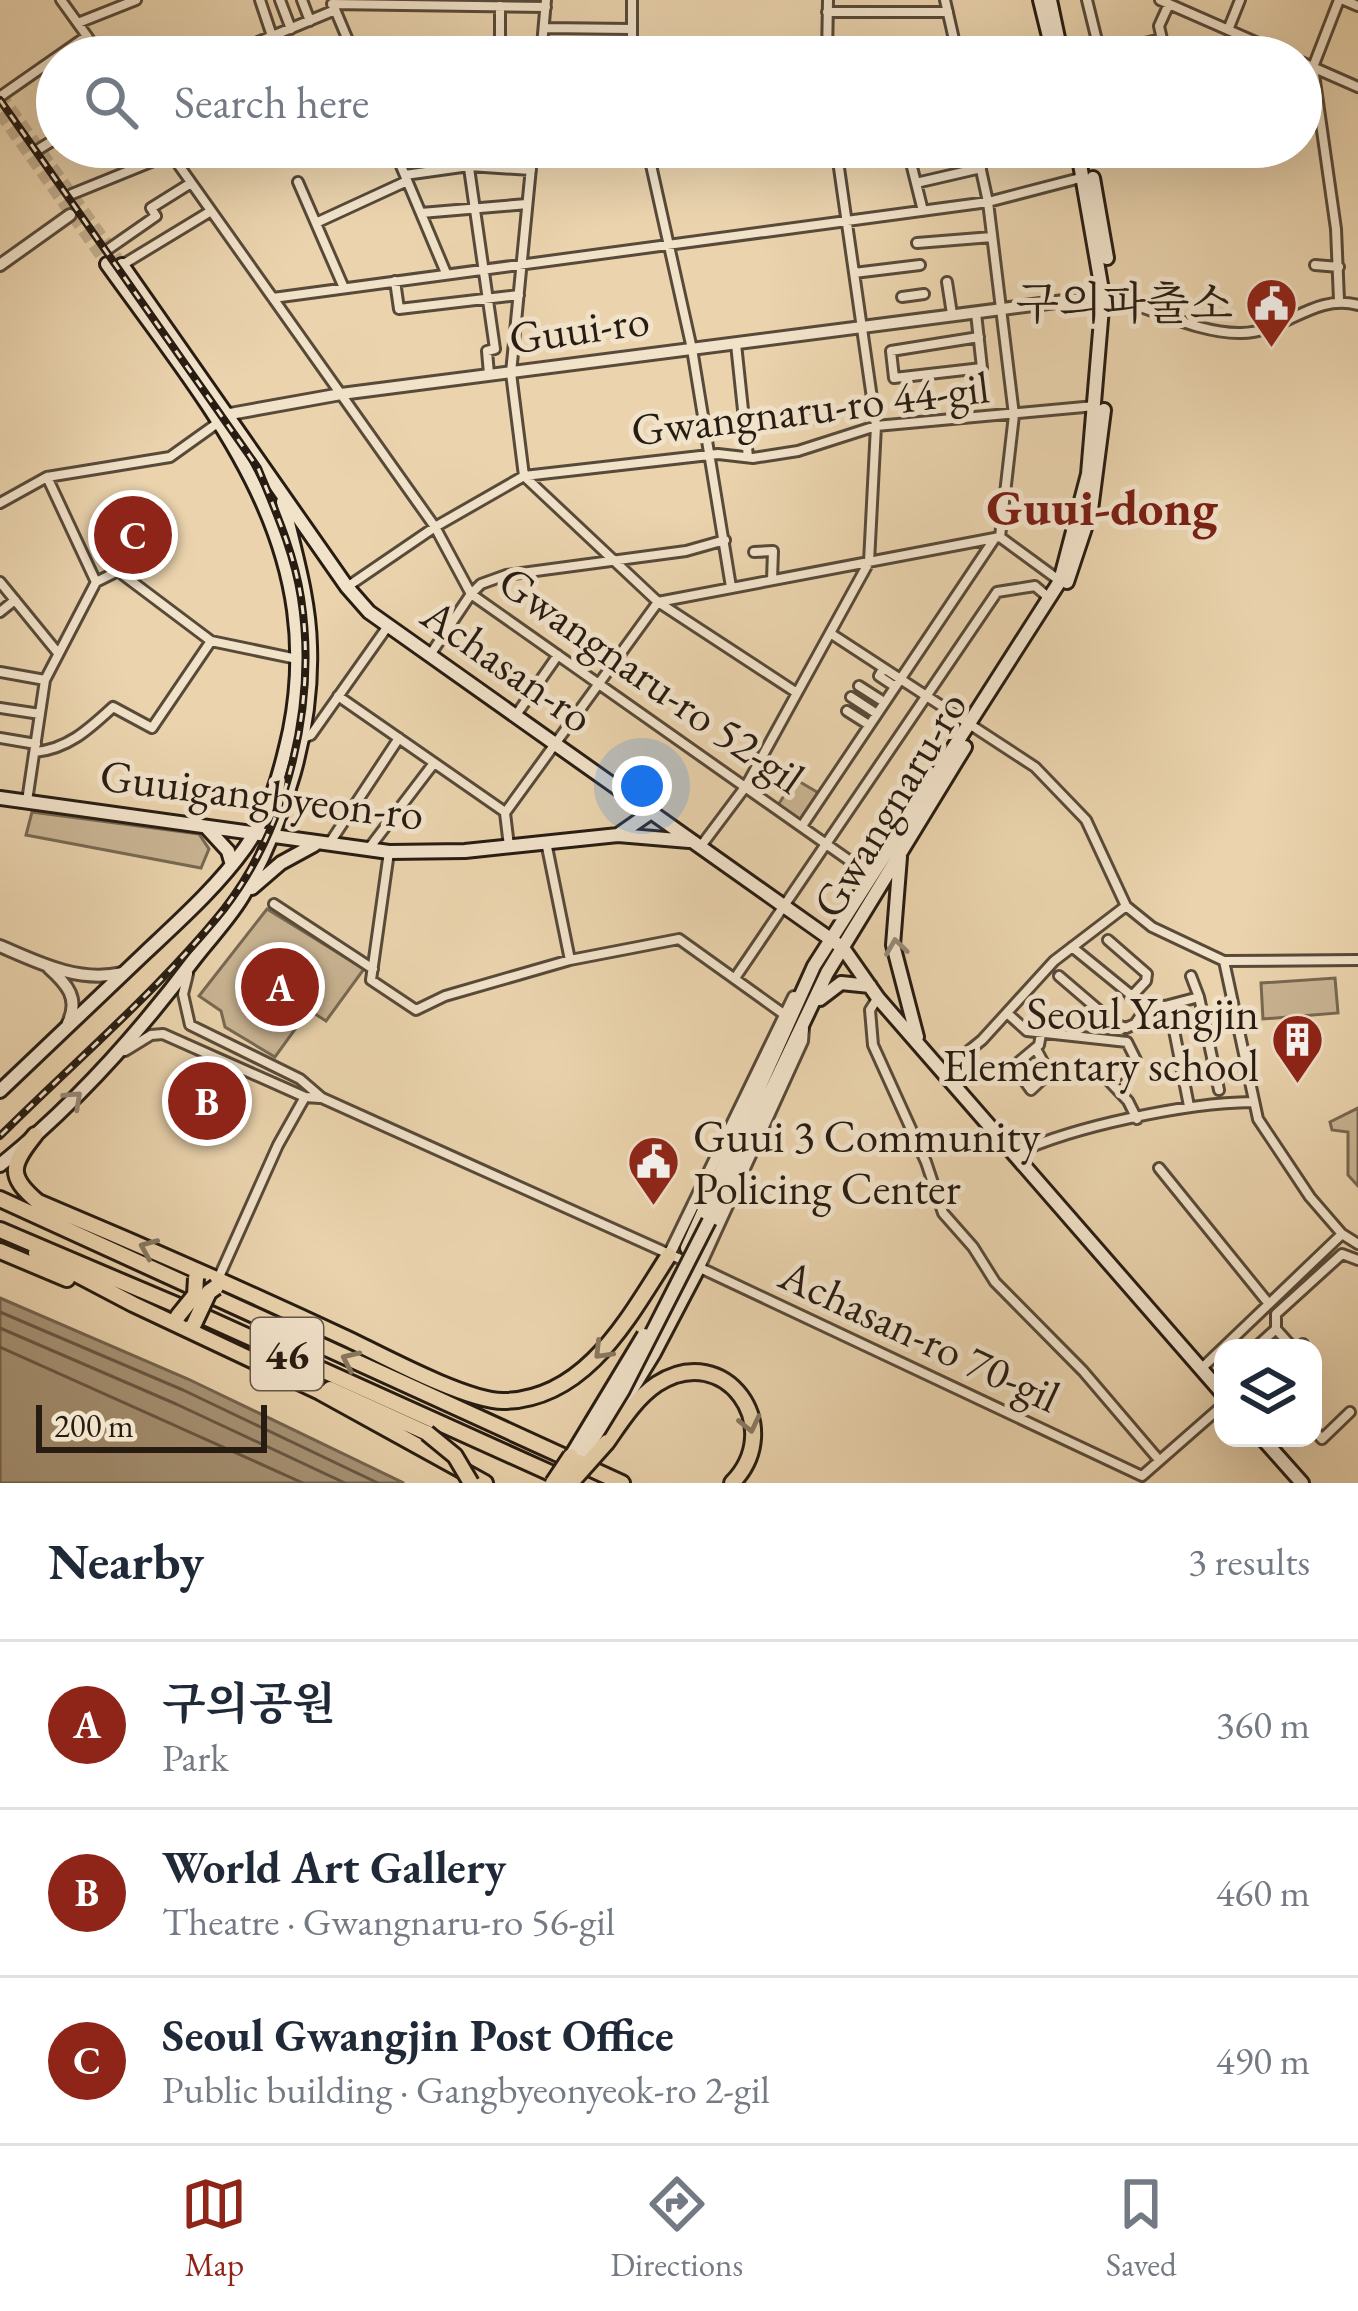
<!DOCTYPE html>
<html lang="en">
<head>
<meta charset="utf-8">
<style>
	body { margin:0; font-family:"EB Garamond","Noto Serif KR",serif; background:#f6f6f7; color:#1f2937 }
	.controls { position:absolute; right:36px; bottom:36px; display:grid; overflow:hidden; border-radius:24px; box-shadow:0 12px 48px #0002 }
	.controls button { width:108px; height:108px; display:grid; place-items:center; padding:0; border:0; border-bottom:3px solid #e0e1e3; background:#fff; color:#1f2937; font:60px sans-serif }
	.scale { position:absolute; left:36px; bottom:30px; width:231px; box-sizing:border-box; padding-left:12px; border:6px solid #271c12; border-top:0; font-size:33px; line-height:42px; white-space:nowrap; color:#271c12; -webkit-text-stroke:9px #f1e2ca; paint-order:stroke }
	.you { position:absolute; left:642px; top:786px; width:42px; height:42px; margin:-30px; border:9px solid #fff; border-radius:50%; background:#1a73e8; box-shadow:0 0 0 18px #1a73e833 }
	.badge { display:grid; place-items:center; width:78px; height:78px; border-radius:50%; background:#8f2418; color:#fff; font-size:39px; font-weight:700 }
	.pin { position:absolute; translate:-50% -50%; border:6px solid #fff; box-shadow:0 3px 12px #0006 }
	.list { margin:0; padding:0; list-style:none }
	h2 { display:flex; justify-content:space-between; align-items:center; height:156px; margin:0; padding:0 48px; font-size:51px }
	h2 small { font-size:39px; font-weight:400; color:#747a83 }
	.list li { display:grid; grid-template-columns:78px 1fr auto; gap:36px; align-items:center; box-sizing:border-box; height:168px; padding:0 48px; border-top:3px solid #e0e1e3 }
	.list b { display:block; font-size:45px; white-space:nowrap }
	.list p { margin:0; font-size:39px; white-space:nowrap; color:#747a83 }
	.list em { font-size:39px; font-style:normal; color:#747a83 }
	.icon { flex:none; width:66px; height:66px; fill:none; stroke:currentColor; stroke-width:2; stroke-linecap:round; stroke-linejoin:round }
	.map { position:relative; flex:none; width:1358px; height:1483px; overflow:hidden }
	.search { position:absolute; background:#fff; box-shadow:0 12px 48px #0002; left:36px; right:36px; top:36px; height:132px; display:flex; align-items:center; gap:30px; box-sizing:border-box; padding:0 42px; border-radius:66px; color:#747a83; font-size:45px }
	.sheet { height:660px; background:#fff }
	nav { display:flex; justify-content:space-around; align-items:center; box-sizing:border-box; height:168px; border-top:3px solid #e0e1e3; background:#fff; font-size:33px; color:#747a83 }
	nav a { display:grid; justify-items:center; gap:6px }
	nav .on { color:#8f2418 }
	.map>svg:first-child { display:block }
	.green { fill:#c9b493; stroke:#786852; stroke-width:3 }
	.water { fill:#a89578; stroke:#74654f; stroke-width:3 }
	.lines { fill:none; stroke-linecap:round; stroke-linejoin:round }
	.shore { stroke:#685845; stroke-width:3 }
	.secondary-tunnel { stroke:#c3ae8e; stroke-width:12; stroke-dasharray:12 6; stroke-linecap:butt }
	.minor-casing { stroke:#584a39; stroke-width:14 }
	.tertiary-casing { stroke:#584a39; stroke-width:16 }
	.secondary-casing { stroke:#271c12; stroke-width:18 }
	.trunk-casing { stroke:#271c12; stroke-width:20 }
	.minor { stroke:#f1e2ca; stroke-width:8 }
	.tertiary { stroke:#f1e2ca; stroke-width:10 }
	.secondary { stroke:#f1e2ca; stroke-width:12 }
	.trunk { stroke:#ead3ad; stroke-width:14 }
	.rail-casing { stroke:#271c12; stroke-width:8 }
	.rail { stroke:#f1e2ca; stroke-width:3; stroke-dasharray:9; stroke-linecap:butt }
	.secondary-bridge-casing { stroke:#271c12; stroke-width:18; stroke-linecap:butt }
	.primary-bridge-casing { stroke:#271c12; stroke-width:20; stroke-linecap:butt }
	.trunk-bridge-casing { stroke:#271c12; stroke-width:20; stroke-linecap:butt }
	.secondary-bridge { stroke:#f1e2ca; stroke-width:12 }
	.primary-bridge { stroke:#ead3ad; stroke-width:14 }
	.trunk-bridge { stroke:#ead3ad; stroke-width:14 }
	.oneway { stroke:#968977 }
	.oneway2 { stroke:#887860 }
	.labels { text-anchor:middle; stroke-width:10; stroke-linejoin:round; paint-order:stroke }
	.shield { fill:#f1e2ca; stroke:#645749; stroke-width:3 }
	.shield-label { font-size:42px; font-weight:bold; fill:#271c12 }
	.poi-label { font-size:45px; fill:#271c12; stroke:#f1e2ca; text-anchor:end }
	.street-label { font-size:45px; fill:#271c12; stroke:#f1e2ca }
	.quarter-label { font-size:51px; font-weight:bold; fill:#7a1f14; stroke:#f1e2ca }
</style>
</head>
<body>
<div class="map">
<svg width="1358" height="1483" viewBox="0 0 1358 1483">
	<rect width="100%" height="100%" fill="#ead3ad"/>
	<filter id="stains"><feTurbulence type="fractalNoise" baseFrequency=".00167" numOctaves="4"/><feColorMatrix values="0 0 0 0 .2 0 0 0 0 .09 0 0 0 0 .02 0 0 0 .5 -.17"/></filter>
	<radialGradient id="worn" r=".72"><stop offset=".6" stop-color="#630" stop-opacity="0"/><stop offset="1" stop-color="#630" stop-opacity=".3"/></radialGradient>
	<!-- green -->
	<path class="green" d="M795,779L822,795L802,826L776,808Z
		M32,812L199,834L209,849L201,868L26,835Z
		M267,909L364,969L326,1021L309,1010L275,1057L225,1027L221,1011L199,996Z
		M1335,978L1338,1013L1263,1019L1261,983Z
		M1358,1108V1186L1348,1175V1132L1332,1130L1330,1122Z"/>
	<!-- water -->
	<path class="water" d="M0,1298L188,1379L404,1483H0Z"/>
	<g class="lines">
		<!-- shore -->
		<path class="shore" d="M0,1312L183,1390L378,1483
			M0,1328L176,1404L345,1483
			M0,1347L303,1483"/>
		<!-- secondary-tunnel -->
		<path class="secondary-tunnel" d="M0,94L122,265
			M0,113L107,264"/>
		<defs>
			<path id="minor" d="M61,0L102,57
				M260,0L272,36
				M280,0L291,29
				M302,0L310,21
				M945,0L958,57
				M1087,0L1101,57
				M1160,0L1290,57
				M1344,0L1358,6
				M332,4L546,7
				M500,6V57
				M334,7L355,57
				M827,12H948
				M78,23L136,0
				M544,28L632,29
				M1228,30L1240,0
				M1100,54L1161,39
				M222,57L335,10
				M541,57L546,0
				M632,57V0
				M827,57L828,0
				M1166,57L1159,26L1169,4
				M1301,62L1358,87
				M1,96L87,36
				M166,147L435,527L471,594L870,875
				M393,147L446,273
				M466,147L495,349L487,351L489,374
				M533,147L511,373L524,476L658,602L797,693
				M647,147L692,349L731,587
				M683,147H685
				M907,147L923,211
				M976,147L988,202L1014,415L1000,537
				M39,149L57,138
				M405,175L469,166L531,170
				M298,182L344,288
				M916,183L981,168
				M72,194L188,147
				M421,213L527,204
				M318,222L407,181
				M917,243L992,237
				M110,248L156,216L151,208L191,183
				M122,265L211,211
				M1315,265L1339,267
				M854,273L920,265
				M395,281L399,309L519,295
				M947,282L952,314
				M902,297L924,294
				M273,298L988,202L1084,177
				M1112,298C1152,308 1199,334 1241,333C1285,333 1313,293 1358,305
				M1339,300L1336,229L1313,67L1339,0
				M976,313L982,368L894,378L891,351L979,337
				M736,344L748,457
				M746,427L817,418
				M0,503L47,477L170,457L219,422
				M754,552L773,551L772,580
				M0,582L58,653
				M96,582L118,571L211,641L297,659
				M347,587L435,527L524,476L718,454L753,458L798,451L876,426L1095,406
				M0,612L15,600
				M830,633L1035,767L1086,820L1126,906L1152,927L1224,961L1358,960
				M430,655L471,594L481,584L506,575L686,551L725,540
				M883,669L879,676L894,686
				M0,672L45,680
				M859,686L884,702
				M338,696L505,812
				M851,697L877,714
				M0,708L40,714
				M847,711L869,725
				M516,715L558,655
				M0,738L36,744
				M303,738L311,735L388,626
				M35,752C68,749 89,729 113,707L152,728L211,641
				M27,801L45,680L96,582L47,477
				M802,826L995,538
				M546,842L570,960
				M329,844L399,738
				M509,846L505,813L658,602L1000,537L1060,581
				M701,846L746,786L869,562L876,426L836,147
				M370,847L434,763
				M389,852L371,980L416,1010L445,996L570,960L679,939L785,1015
				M274,904L373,969
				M1108,940L1147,974L1146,981L1131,997
				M1072,947L1142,1004L1165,1006L1199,997L1219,1090
				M1224,961L1258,1119L1310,1197L1342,1234L1358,1244
				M188,974L183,994L190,1025L300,1079L322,1098L709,1272L1142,1476L1223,1405
				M1059,976L1115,1024L1126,1028L1135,1024L1147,1006
				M1191,976L1199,997
				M735,978L997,592L1035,586L1049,598
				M877,999L870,1010L873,1045L926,1162L943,1213L973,1247L995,1282L1083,1371L1159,1460
				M1169,1005L1189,1106
				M1007,1013L1027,1031L1127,1042L1136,1060L1110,1082L1128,1101L1137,1119
				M1036,1049L1049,1073L1031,1090L1014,1066L1039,1045L1041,1034
				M125,1051L151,1035L163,1034L305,1097L320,1098
				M944,1071L982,1040L1054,961L1126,906
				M1015,1154C1074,1126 1186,1103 1252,1102
				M1159,1168L1269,1304
				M218,1279L278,1145L305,1097
				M1255,1348L1276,1329
				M1293,1348L1276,1329V1314L1342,1254L1358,1260
				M1299,1348L1303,1344
				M1202,1368L1342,1234
				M1313,1429L1322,1439L1350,1412"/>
			<path id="tertiary" d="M0,265L70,215
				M222,420L230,414L341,394L1103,296
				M0,946C39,963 79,983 122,973
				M49,968C67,984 80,999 68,1023
				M669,1255L794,997
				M699,1267L802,1041L803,1029"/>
			<path id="secondary" d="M1040,0L1054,57
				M1050,0L1062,57
				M1093,178L1107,258
				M122,265L347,587L369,612L843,948L878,998L1223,1394
				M1067,582L1091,510L1104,410
				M0,798L389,852L465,851L618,835L689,841
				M206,827L228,851L232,865
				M618,835L651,812
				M900,857L893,945L917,1037
				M252,888L281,863L314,845
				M820,999L841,983L870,986
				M0,1091C48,1045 97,999 145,953C180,920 217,887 245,848C270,813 281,771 290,730C328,539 210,408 107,264
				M0,1165C75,1105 138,1034 195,958C211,937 232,916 245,892C285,818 313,732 310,646C309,597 294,550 283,502
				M709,1221L827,973L965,747
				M687,1248L814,966L1060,581L1088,474L1103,296L1077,147
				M1262,1438L1302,1483
				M600,1441L654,1353L699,1267"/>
			<path id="trunk" d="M35,1135C11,1165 7,1176 38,1202C143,1246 247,1292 350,1340C385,1357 467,1401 503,1401C587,1400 630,1315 669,1255
				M0,1199L622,1483
				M0,1230L207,1318L566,1480
				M0,1251L67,1279
				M36,1253L133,1304L320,1392L485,1483
				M330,1389L427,1433
				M607,1442C621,1422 636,1398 657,1384C725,1340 787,1427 732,1483"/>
		</defs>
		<!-- minor casing -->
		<use href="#minor" class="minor-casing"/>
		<!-- tertiary casing -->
		<use href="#tertiary" class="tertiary-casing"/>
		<!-- secondary casing -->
		<use href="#secondary" class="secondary-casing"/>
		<!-- trunk casing -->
		<use href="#trunk" class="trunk-casing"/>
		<!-- minor -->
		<use href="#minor" class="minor"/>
		<!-- tertiary -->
		<use href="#tertiary" class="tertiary"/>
		<!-- secondary -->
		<use href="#secondary" class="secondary"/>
		<!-- trunk -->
		<use href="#trunk" class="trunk"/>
		<defs>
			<path id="rail" d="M0,100L258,468C275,510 294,552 301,598C317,701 289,825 224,909C158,991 74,1062 0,1136"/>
		</defs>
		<!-- rail casing -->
		<use href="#rail" class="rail-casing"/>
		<!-- rail -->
		<use href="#rail" class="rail"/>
		<defs>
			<path id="secondary-bridge" d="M571,1456L644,1335
				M579,1462L623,1390L709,1221"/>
			<path id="primary-bridge" d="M553,1483L571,1456
				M566,1483L579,1462"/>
			<path id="trunk-bridge" d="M178,1316L195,1295L196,1278
				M194,1324L209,1292L216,1287
				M427,1433L455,1456L471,1483
				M575,1478L607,1442"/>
		</defs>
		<!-- secondary-bridge casing -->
		<use href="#secondary-bridge" class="secondary-bridge-casing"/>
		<!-- primary-bridge casing -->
		<use href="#primary-bridge" class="primary-bridge-casing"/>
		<!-- trunk-bridge casing -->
		<use href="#trunk-bridge" class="trunk-bridge-casing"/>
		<!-- secondary-bridge -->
		<use href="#secondary-bridge" class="secondary-bridge"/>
		<!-- primary-bridge -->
		<use href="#primary-bridge" class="primary-bridge"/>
		<!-- trunk-bridge -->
		<use href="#trunk-bridge" class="trunk-bridge"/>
	</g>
	<!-- one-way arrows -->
	<defs><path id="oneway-chevron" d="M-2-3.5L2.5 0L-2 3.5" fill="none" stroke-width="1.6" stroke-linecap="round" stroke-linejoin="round" transform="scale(3)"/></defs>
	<g class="oneway">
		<use href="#oneway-chevron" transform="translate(896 947) rotate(-98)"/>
		<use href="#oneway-chevron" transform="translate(74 1099) rotate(-43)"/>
	</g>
	<g class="oneway2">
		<use href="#oneway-chevron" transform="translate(148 1248) rotate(-157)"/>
		<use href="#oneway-chevron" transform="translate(602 1351) rotate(134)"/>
		<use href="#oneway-chevron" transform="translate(350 1360) rotate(-156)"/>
		<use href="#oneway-chevron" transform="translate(750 1424) rotate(77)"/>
	</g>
	<!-- icons -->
	<defs>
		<symbol id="civic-pin" viewBox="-11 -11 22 30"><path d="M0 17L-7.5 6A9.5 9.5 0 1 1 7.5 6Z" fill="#8f2418" stroke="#f1e2ca"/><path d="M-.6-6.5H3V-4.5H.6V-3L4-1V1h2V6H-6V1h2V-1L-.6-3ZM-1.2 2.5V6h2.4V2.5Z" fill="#fff"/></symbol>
		<symbol id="building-pin" viewBox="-11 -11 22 30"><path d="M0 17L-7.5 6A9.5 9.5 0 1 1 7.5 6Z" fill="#8f2418" stroke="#f1e2ca"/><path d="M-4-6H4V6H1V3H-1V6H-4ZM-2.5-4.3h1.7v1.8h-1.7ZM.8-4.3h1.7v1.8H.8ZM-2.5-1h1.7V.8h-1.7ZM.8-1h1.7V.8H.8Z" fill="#fff"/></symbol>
	</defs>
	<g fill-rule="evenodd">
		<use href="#civic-pin" x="1242" y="274" width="59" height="81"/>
		<use href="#building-pin" x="1268" y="1010" width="59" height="81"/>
		<use href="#civic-pin" x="624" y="1132" width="59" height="81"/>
	</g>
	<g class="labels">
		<!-- shield labels -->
		<rect class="shield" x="251" y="1318" width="72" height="72" rx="9"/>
		<g class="shield-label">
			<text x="287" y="1369">46</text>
		</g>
		<!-- poi labels -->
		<g class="poi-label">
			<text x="1233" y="319">구의파출소</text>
			<text x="1259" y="1029">Seoul Yangjin<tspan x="1259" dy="52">Elementary school</tspan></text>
			<text x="693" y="1152" text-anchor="start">Guui 3 Community<tspan x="693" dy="52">Policing Center</tspan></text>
		</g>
		<!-- street labels -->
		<g class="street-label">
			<text transform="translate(579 328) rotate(-8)" y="16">Guui-ro</text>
			<text transform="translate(810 408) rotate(-7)" y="16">Gwangnaru-ro 44-gil</text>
			<text transform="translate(508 665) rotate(35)" y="16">Achasan-ro</text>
			<text transform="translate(652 679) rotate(35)" y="16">Gwangnaru-ro 52-gil</text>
			<text transform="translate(262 794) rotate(7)" y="16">Guuigangbyeon-ro</text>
			<text transform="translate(889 804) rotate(-59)" y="16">Gwangnaru-ro</text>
			<text transform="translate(920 1335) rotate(25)" y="16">Achasan-ro 70-gil</text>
		</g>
		<!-- quarter labels -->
		<g class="quarter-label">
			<text x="1102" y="525">Guui-dong</text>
		</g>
	</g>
	<rect width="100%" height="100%" filter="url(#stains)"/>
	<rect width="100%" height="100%" fill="url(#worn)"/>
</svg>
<div class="controls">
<button><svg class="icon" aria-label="layers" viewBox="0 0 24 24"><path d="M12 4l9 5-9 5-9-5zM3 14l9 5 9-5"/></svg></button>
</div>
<div class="scale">200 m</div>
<div class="you"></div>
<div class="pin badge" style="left:280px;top:987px">A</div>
<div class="pin badge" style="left:207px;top:1101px">B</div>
<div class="pin badge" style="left:133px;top:535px">C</div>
<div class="search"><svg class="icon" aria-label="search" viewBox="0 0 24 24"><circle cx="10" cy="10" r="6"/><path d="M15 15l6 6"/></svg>Search here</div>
</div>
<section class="sheet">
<h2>Nearby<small>3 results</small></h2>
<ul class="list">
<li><span class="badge">A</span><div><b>구의공원</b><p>Park</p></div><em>360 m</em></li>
<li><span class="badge">B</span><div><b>World Art Gallery</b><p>Theatre · Gwangnaru-ro 56-gil</p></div><em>460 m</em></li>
<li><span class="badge">C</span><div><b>Seoul Gwangjin Post Office</b><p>Public building · Gangbyeonyeok-ro 2-gil</p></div><em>490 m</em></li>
</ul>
</section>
<nav>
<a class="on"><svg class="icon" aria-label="map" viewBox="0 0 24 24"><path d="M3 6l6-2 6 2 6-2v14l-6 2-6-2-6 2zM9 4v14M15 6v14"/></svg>Map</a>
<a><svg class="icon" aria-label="directions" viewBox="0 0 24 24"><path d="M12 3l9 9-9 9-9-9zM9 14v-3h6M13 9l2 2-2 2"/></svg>Directions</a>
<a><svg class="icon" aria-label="saved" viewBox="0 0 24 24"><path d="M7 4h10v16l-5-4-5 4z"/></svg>Saved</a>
</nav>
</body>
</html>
